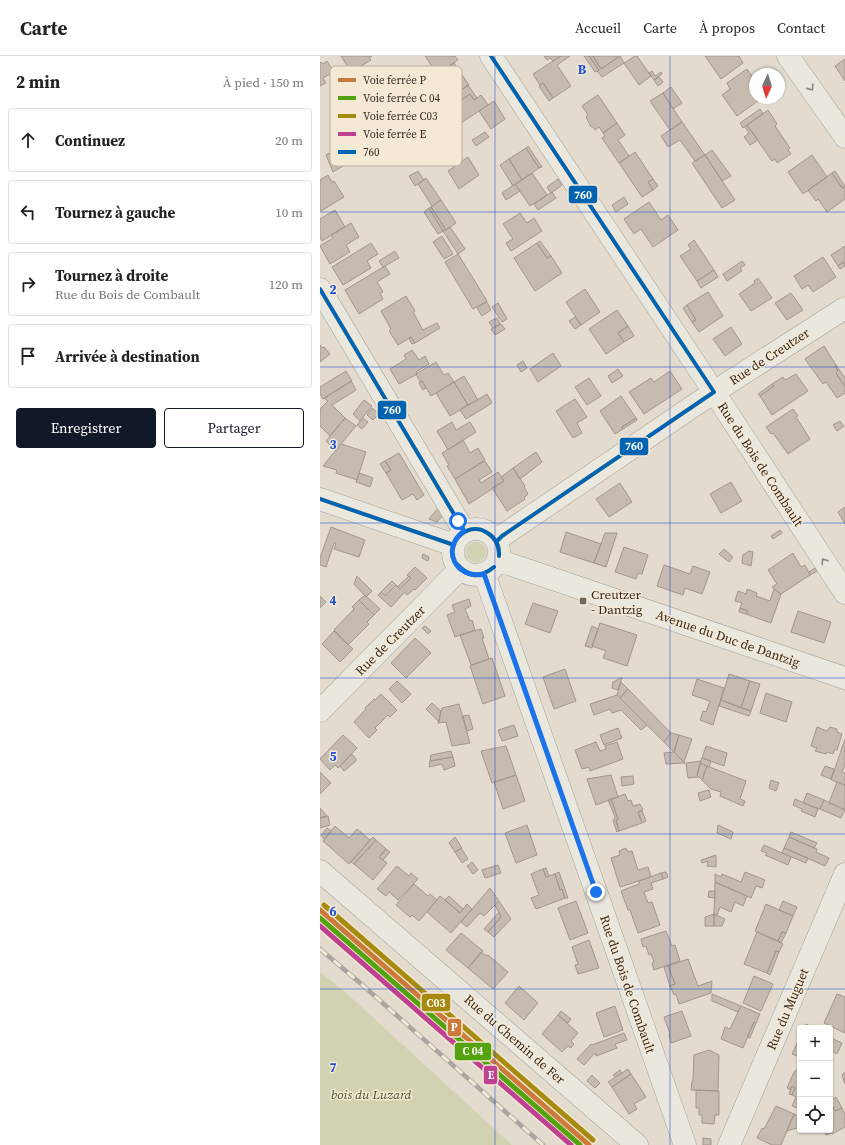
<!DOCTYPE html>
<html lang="fr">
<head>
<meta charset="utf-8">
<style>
	body { margin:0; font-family:"Source Serif 4",serif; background:#f6f6f6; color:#222 }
	.controls { position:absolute; right:12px; bottom:12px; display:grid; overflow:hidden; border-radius:4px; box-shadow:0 1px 3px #0004 }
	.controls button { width:36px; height:36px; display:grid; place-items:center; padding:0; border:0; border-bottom:1px solid #e0e0e0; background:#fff; color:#222; font:20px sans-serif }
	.compass { position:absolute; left:429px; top:12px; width:36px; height:36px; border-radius:50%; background:#fff; box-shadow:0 1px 3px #0004; rotate:184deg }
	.stop { position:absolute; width:12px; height:12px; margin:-9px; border:3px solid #1a73e8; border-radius:50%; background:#fff }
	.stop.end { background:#1a73e8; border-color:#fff; box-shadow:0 1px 4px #0008 }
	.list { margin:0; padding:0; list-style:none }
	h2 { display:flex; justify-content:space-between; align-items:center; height:52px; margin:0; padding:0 16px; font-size:17px }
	h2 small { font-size:13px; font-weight:400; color:#767676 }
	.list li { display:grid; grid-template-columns:26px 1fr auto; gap:12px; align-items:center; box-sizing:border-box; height:64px; margin:0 8px 8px; padding:0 8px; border:1px solid #e0e0e0; border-radius:4px }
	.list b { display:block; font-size:15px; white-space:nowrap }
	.list p { margin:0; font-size:13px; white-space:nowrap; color:#767676 }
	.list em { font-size:13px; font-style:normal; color:#767676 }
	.actions { display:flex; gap:8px; padding:12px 16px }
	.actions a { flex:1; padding:9px 0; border:1px solid #111827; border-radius:4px; text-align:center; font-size:14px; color:#111827 }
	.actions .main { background:#111827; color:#fff }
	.icon { flex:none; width:22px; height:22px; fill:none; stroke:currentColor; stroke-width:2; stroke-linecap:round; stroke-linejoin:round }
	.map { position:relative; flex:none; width:525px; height:1089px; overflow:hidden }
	header { display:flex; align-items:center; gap:24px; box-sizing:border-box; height:56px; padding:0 20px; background:#fff; border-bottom:1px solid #e0e0e0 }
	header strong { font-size:19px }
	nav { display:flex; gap:22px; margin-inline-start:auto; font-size:14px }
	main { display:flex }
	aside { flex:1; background:#fff }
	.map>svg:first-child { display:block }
	.green { fill:#d2d1b1 }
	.building { fill:#c6bbaf; stroke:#a2978d }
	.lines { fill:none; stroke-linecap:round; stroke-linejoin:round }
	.minor-casing { stroke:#a7a197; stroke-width:23 }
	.minor { stroke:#eae7df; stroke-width:22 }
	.rail-casing { stroke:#aaa59f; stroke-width:4.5 }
	.rail { stroke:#f3e9d5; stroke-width:3; stroke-dasharray:9; stroke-linecap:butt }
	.bus-1-casing { stroke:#f3e9d5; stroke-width:7 }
	.bus-1 { stroke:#0064b0; stroke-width:4 }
	.rail-1-casing { stroke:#f3e9d5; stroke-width:8 }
	.rail-2-casing { stroke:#f3e9d5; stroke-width:8 }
	.rail-3-casing { stroke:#f3e9d5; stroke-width:8 }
	.rail-4-casing { stroke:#f3e9d5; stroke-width:8 }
	.rail-1 { stroke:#cc7a3b; stroke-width:5 }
	.rail-2 { stroke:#54a30e; stroke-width:5 }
	.rail-3 { stroke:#a78b10; stroke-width:5 }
	.rail-4 { stroke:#c04191; stroke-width:5 }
	.oneway { stroke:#908880 }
	.route { stroke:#1a73e8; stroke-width:5 }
	.grid { fill:none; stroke:#1d4ed8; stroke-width:1; stroke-opacity:0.55 }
	.poi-dot { fill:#72685d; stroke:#f3e9d5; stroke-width:1.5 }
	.labels { text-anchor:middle; stroke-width:3; stroke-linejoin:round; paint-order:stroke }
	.street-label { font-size:13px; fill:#362a20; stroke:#f3e9d5 }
	.poi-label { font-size:13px; fill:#362a20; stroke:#f3e9d5; text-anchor:start }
	.park-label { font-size:13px; font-style:italic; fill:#475028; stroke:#f3e9d5 }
	.key { fill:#f3e9d5; stroke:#bab09f; stroke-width:1 }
	.key-label { font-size:11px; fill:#362a20 }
	.grid-label { font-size:13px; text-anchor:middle; font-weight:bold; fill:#1d4ed8; stroke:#f3e9d5; stroke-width:3; stroke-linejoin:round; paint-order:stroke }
	.line-badge { stroke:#f3e9d5; stroke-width:1.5 }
	.badge-label { font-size:11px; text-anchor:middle; font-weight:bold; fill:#fff }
</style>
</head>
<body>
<header>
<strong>Carte</strong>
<nav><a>Accueil</a><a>Carte</a><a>À propos</a><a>Contact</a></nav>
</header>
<main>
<aside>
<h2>2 min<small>À pied · 150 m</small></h2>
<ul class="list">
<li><svg class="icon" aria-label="ahead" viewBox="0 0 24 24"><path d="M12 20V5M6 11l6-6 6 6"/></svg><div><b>Continuez</b></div><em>20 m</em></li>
<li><svg class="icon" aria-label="left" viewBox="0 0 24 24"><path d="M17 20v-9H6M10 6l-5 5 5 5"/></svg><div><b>Tournez à gauche</b></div><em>10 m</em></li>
<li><svg class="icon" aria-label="right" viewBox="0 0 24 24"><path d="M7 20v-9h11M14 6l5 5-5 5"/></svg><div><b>Tournez à droite</b><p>Rue du Bois de Combault</p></div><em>120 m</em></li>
<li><svg class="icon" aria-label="arrive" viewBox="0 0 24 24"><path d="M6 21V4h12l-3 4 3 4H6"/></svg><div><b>Arrivée à destination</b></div></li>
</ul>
<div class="actions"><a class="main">Enregistrer</a><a>Partager</a></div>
</aside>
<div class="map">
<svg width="525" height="1089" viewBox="0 0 525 1089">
	<rect width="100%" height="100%" fill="#e2dbce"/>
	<!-- green -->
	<path class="green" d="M146 496a10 10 0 1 1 20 0a10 10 0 1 1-20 0Z
		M0,916L24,935L192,1089H0Z"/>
	<!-- building -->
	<path class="building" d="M21,0H52L49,2L51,4L31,16Z
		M105,0H135L138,4L117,18Z
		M224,0H241L233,5L230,2L227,4Z
		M241,0H250L237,9L251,30L233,42L223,27L220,29L213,18Z
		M264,0H269L279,14L275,16Z
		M269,0H273L281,13L300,0L304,7L282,21L277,15L279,14Z
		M273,0H300L281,13Z
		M315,0H317L331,20L319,29L304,7Z
		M385,0H419L423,7L401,23Z
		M525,3V25L515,10Z
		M7,5L14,16L3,22L6,27L0,30V7L1,6L3,8Z
		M134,7L149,29L126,44L112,21Z
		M427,13L435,25V42H442L417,60L402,39L410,33L407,27Z
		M332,15L335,20L341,16L342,18L334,24L329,17Z
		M339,21L343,26L338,30L334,24Z
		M223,27L233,42L229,45L219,30Z
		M148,29L157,42L154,44L150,38L128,53L123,46Z
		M351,31L362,47L353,53L343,37Z
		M343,37L362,66L350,74L330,45Z
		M150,38L154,44L161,39L168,49L138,69L128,53Z
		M278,39L297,67L283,77L279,71L275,74L273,71H271L266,61L268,59L262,50Z
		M174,45L185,63L171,73L159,55Z
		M440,53L443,58L423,72L420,67Z
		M448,54L457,68L455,70L470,92L468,94L471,98L457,107L455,103L452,105L427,69Z
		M362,66L385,99L375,105L360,84L348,91L341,80Z
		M297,67L305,79L298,84L309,100L299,107L282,82L285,80L283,77Z
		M427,69L438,84L430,89L424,81L429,77L425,71Z
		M165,76L169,81L156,90L152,84Z
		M30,85L37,88L43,98L13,116L6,99Z
		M208,90L222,111L219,112L206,92Z
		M206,92L219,112L202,124L189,103Z
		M392,94L411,120L402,125L385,99Z
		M315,96L333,123L328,126L333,134L322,141L299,107Z
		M385,99L415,144L402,152L372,107Z
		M492,99L507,121L483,138L468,116Z
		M148,101L159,119L139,133L128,115Z
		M189,103L202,124L193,130L180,109Z
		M98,115L104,124L95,130L89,120Z
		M515,115L525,130L522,132L512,117Z
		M212,117L227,139L210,150L195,128Z
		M512,117L522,132L525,130V143L507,156L498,143L496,145L488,134Z
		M8,119L12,126L14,125L24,141L1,155L0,153V124Z
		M106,122L121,144L112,150L98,128Z
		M238,123L242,129L231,137L227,131Z
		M333,123L338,130L333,134L328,126Z
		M195,128L200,135L186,144L182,137Z
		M232,136L236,142L218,154L214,148Z
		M304,141L308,148L296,156L292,149Z
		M121,144L136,167L126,174L111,151Z
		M329,146L341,164L348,159L358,174L333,191L321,173L314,178L304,163Z
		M111,151L126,174L123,175L109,152Z
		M109,152L123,175L118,178L104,156Z
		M15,154L25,171L2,185L0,181V163Z
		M200,157L207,167L214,162L222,175L191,195L186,187L193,183L183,168Z
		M31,167L39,181L26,189L30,196L10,208L0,190L13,182L11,179Z
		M130,171L145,193L138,198L123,175Z
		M122,180L133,198L124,203L113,186Z
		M374,184L394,214L377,225L360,200L371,193L368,189Z
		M220,185L231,200L227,202L217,187Z
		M51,187L58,198L47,205L51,212L23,229L12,211Z
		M217,187L227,202L231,200L242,217L215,235L194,202Z
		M525,190V209L523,206L518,210L511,199Z
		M75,195L79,202L63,211L59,205Z
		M138,198L167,245L153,253L125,206Z
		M503,201L516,221L493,236L488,229L482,233L474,220Z
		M422,205L425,209L420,212L422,215L407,225L403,218Z
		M523,206L525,210L520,213L518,210Z
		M65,210L70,218L57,226L63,236L60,237L63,243L39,258L25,234Z
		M394,214L398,221L381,232L377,225Z
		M438,222L452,242L431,255L419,238L435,227L434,225Z
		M265,233L280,256L261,269L246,246Z
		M388,236L403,260L379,276L372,266L376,264L367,249Z
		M471,237L483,254L467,264L455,247Z
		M86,240L95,255L93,256L103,274L117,267L120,272L95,287L91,281L78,289L69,275L71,273L61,255Z
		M167,246L171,254L162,260L157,252Z
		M178,247L187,263L182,266L172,251Z
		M367,249L376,264L372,266L363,252Z
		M297,254L308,270L298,277L304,286L286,298L269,273Z
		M255,261L261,269L255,273L249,265Z
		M177,262L180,268L173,272L169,266Z
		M181,268L185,273L175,279L171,273Z
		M308,270L314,280L304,286L298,277Z
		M411,271L422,288L405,300L393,283Z
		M91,281L95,287L92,288L89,283Z
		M0,289L3,292L4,291L10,298L0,306Z
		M504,290L516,309L515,310L518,315L516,317L525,331V337L517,342L506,326L503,328L485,303Z
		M92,294L99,304L105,300L109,308L96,316L97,318L79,328L70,313L86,303L84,299Z
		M233,297L241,310L218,326L210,313Z
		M203,305L207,312L201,316L197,309Z
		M116,306L124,319L128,317L134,326L111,340L102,325L100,326L96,318Z
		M516,309L525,322V331L516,317L518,315L515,310Z
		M298,313L303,320L292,327L288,320Z
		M26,315L32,325L3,343L0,338V331Z
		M350,315L362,333L324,358L309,336L331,322L334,326Z
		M476,318L488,335L452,359L440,340L454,330L452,328L463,321L465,324Z
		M144,320L158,344L148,349L134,326Z
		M269,322L281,340L267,349L255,331Z
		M31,325L36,334L12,349L25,362L10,380L0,370V353L8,345L4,342Z
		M102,325L106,332L103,334L99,327Z
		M134,326L148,349L130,360L116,337Z
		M452,328L454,330L440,340L438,338Z
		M167,338L172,347L146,363L140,354Z
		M301,340L316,362L302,371L303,373L295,378L280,355Z
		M255,343L267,361L257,367L262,377L253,382L236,355Z
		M44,344L52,350L40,365L33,358Z
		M52,352L59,358L53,364L47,359Z
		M473,353L478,360L476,361L490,383L468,398L453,377L451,378L446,371Z
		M25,362L36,370L16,394L6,385Z
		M43,362L48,366L42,373L37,369Z
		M316,362L317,364L303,373L302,371Z
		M520,365L524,370L517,375L513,369Z
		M132,366L136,374L150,366L156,376L128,394L117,375Z
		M143,384L150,397L158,392L165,404L135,423L127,410L129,409L122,397Z
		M21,388L46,396L37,424L16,417L17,414L3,410Z
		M216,396L222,406L200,423L193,412Z
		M79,397L104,439L97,444L93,438L82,444L66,417L71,414L65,405Z
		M65,405L71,414L66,417L60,408Z
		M165,405L172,416L159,424L161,427L178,416L184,425L149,448L135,423Z
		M193,412L205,430L204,431L208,438L204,442L205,443L187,455L172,432L184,425L181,421Z
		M39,417L53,422L50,431L36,426Z
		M411,426L422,445L401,457L390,438Z
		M300,427L312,446L289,461L276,443Z
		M119,451L123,459L117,466L109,463Z
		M525,451V468L518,456Z
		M11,471L45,484L39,501L14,493L16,487H14L6,511L0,509V502Z
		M460,474L462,477L453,483L451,480Z
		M246,476L281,488L274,507L240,496Z
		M285,477H297L286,511L274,507Z
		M304,491L328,499L322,518L318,517L316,523L295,516Z
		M404,493L413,501L409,506L399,498Z
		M429,495L433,496L431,510L422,507L423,499Z
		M473,497L481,511L485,509L490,519L461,538L452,531L457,528L448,514Z
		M103,498L109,501L108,505L102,502Z
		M344,509L370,518L373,510L390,516L382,538L365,532L363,539L337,530Z
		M95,511L107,522L95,534L94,533L87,539L85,536L71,551L58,539L61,536L65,540L76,529L80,533L91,522L87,519Z
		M495,512L497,515L490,519L489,516Z
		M37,520L52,535L46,541L34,528Z
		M89,520L91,522L80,533L78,530Z
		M72,525L76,529L65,540L61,536Z
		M427,533L437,537L436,540L450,545L454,533L461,538L451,567L426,558L428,555L420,552L422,547L415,545L418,535L426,538Z
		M45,539L60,553L54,559L39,544Z
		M0,540L6,546L0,552Z
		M149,543L151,550L145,553L150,565L152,564L155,574L135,581L127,559L135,556L132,549Z
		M39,544L54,559L47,566L49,568L28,589L14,574L34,553L32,551Z
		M213,547L238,555L230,577L205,568Z
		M420,552L428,555L426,558L419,556Z
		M478,555L511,566L504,587L471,576Z
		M280,567L317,579L307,610L283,602L286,595L272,590Z
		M105,570L111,575L108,578L102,572Z
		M272,570L278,573L272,592L265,590Z
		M161,573L164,582H162L169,603L151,609L140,579Z
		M14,575L33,593L20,606L2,588Z
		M95,582L111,597L86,622L71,607Z
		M172,602L185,640L163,648L150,610Z
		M245,613L256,645L234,653L223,621Z
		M409,618L430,625L421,652L401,644Z
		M301,622H302L298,634L292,632L293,626Z
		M377,623L404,632L393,669L380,664L383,655L386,656L390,645L372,639Z
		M77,625L91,638L82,647L69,633Z
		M430,625L440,628L431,655L421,652Z
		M301,626L308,633L300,642L297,639Z
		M308,633L351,677L344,686L300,642Z
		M446,637L472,646L466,666L440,657Z
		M61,638L77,654L70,661L68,659L55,672L57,674L49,682L34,666L46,653L45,652L54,643L55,644Z
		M297,639L327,669L321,674L301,654L292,657L290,653L274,659L270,648Z
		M401,644L431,655L429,660L399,650Z
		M112,647L121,655L119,666L106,653Z
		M139,648L150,687L132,690L126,666L118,667L122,652Z
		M149,659L153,673L147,675L143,660Z
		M194,669L198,680L182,685L178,674Z
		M497,671L507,675L510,671L517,673V676L522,678L517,694L515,693L513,698L507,696L506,698L495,695L497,692L491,690Z
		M298,672L302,682L284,689L280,679Z
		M351,677L359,679L354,696L344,686Z
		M23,679L37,692L18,712L15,709L10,714L0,703Z
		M359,679L372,683L364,706L354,696Z
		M525,683V709L522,716L525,717V729L511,724Z
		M276,686L280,695L286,693L285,690L297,686L303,703L270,715L269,711L262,713L255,694Z
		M186,690L196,719L172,727L161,695Z
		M386,690L407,697L404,710L382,702Z
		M131,695L133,701L110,705L111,699Z
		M354,696L365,707L346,708L344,697Z
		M32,698L36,703V705L24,715L20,710Z
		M133,701L135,710L124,714L122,708L109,711L110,705Z
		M382,702L391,705L389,711L380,707Z
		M381,705L377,719L379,721L368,722L366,707Z
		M380,707L387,710L382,724L377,719Z
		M387,710L426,725L420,743L425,745L423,750L400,740L401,736L391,733L382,724Z
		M505,710L514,713L511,723L501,719Z
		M0,716L11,727L0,738Z
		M196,719L205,745L183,753L174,726Z
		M291,719L298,741L276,749L267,723Z
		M313,720L314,728L302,730L301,721Z
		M451,724L459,727L456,735L449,732Z
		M517,726L525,729V754L509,747Z
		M389,734L391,741L380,745L378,737Z
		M487,737L504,744L500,753L483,747Z
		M305,738L308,745L311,744L313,750L320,748L323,754L318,756L322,767L299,775L296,764L298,763L291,743Z
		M291,743L298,763L296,764L299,775L297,776L293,765L295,761L288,744Z
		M475,743L498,753L495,761L481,755L482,753L473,749Z
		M504,744L525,754L521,762L500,753Z
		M0,752L7,760L0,762Z
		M322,755L326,765L322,767L318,756Z
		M8,760L10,769L0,772V762Z
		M207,769L217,799L196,807L185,777Z
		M398,769L413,776L411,783L397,777Z
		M15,770L29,782L37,773L50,784L29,808L3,785Z
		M7,772L11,775L5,783L1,780Z
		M471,776L497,787L494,792L469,781Z
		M53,781L56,784L34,808L31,806Z
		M135,781L142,792L135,796L129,787Z
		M469,781L497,793L496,796L509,802L505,810L464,792Z
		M56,784L66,793L59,801L67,807L53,824L34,808Z
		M444,789L471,801L468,809L445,799L447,797L441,795Z
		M141,792L148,803L142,807L135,796Z
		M306,792L308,796L312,795L318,814L328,811L331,821L300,831L291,802L300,799L299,795Z
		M464,792L488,802L486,807L462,797Z
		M66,793L70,796L63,804L59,801Z
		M396,799V811L387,810L388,805L382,807L381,804Z
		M152,806L158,814L153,818L147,810Z
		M178,809L181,817L165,822L162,814Z
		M77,810L89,820L91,817L98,823L78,844L69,836L66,840L57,833Z
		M226,812L229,820L226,821L223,813Z
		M223,813L226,821L235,818L240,834L242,833L245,842L216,853L211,842L219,839L211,818Z
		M239,816L248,842H245L242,833L240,834L235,818Z
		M346,816L348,821L343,823L341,817Z
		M425,816L445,824L442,832L436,830L431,842L395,826V818L401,821L402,818L421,826Z
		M341,817L343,823L331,827L333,833L324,836L328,847L332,846L340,869L318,877L310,854H308L301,835L319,828V825Z
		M395,826L427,840L423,850L415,846L411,856L400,851L397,859L394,858Z
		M94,828L108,840L110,838L117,844L99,865L92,859L90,861L76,849Z
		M170,832L179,845L164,860L160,857L147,871L141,866Z
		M389,835H395V842L388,841Z
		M120,840L140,857L147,848L152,853L131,877L107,856Z
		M129,840L143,853L140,857L125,844Z
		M179,845L191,863L174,881L168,876L181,861L175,849Z
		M256,845L268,877L250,884L238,852Z
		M463,845L477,851L473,860L459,854Z
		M446,848L473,860L466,877L462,876L458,885L435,875Z
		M179,856L181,861L168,876L164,873Z
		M394,858V870H385V861Z
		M394,858L405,863L402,870H394Z
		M346,875L352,890L355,889L360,905L334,914L332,907L334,906L331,898L329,899L326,890L323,891L321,883Z
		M437,876L463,888L459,896L456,895L447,917L424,908Z
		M462,876L466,877L461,887L458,885Z
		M141,877L163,895L148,912L126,894Z
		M269,884L279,912L258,918L255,909L258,908L252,891Z
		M456,895L459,896L450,919L447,917Z
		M161,896L167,900L168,899L188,916L173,933L148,912Z
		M368,903L378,930L392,925L391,937L359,948L356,938L354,939L350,930L355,928L348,910Z
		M348,910L355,928L350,930L344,911Z
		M434,920L453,928L441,955L423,947Z
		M199,930L218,947L204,964L185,947Z
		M392,938L421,950L418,956L392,945Z
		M517,938L525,941V977L504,967Z
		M295,950L303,974L284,981L276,957Z
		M421,950L440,958L436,967L434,966L423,992L401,983L405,971L410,973Z
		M241,955L251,963L248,967L238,959Z
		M362,955L371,980L351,987L349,979L350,978L344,961Z
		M238,959L258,977L251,985L254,988L251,992L248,990L242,996L222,978Z
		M434,966L436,967L430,982L427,981Z
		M486,968L494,972H484Z
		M304,977L307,984L295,988L297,992L276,1000L275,997L264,1009L257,1003L271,988L272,989Z
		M480,981V1001L472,998Z
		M511,982L522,987L517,998L510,994Z
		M389,994L399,999L398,1035L371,1034L372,1025H373L374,999Z
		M308,1013L311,1018L292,1031L288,1026Z
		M300,1014L302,1017L295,1021L293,1019Z
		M476,1014L480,1015V1053L472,1050L476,1041L472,1039L475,1032L472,1030L470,1034L467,1032L474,1016Z
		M525,1016V1028L522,1019Z
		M311,1018L326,1041L314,1048L317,1053L309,1058L292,1031Z
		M272,1019L280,1027L275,1032L267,1025Z
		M472,1030L475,1032L472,1039L469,1038Z
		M376,1034L399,1035V1059H395L394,1068L382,1067V1059H379V1052H376Z
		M516,1041L522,1052L515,1055L510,1045Z
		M510,1047L515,1055L522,1052L525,1058V1071L512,1078L511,1077L506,1079L504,1074H510Z
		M456,1050L474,1058L461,1089H452L437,1082L442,1072L444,1073Z
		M474,1058L478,1060L480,1071L467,1075Z
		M383,1082L391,1083V1089H383Z"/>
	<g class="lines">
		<defs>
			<path id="minor" d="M171,0L394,336L525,537
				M468,0L525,81
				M0,233L144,475
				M0,443L134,489
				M133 496a23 23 0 1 1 46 0a23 23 0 1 1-46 0Z
				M177,485L182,480L394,336L525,252
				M177,505L192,509L525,622
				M164,517L365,1089
				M0,655L140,513
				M0,815L317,1089
				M409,1089L525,818"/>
		</defs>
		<!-- minor casing -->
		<use href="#minor" class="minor-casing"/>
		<!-- minor -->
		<use href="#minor" class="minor"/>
		<defs>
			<path id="rail" d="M0,893L39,926L223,1089"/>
		</defs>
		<!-- rail casing -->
		<use href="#rail" class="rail-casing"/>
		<!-- rail -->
		<use href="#rail" class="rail"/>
		<defs>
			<path id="bus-1" d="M171,0L394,336L182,480L177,485
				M0,233L144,475
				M0,443L134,489
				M162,474C174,479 180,487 179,500
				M162,474C174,480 179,487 179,500
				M136,483C144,475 151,471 162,474
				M137,508C149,521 160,522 174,511
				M137,508C147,523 161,522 174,511"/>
		</defs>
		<!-- bus-1 casing -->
		<use href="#bus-1" class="bus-1-casing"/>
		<!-- bus-1 -->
		<use href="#bus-1" class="bus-1"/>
		<defs>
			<path id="rail-1" d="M0,854L269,1089"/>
			<path id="rail-2" d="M0,862L260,1089"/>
			<path id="rail-3" d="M4,849L273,1084"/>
			<path id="rail-4" d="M0,870L251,1089"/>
		</defs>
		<!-- rail-1 casing -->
		<use href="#rail-1" class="rail-1-casing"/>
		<!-- rail-2 casing -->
		<use href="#rail-2" class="rail-2-casing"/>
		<!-- rail-3 casing -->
		<use href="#rail-3" class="rail-3-casing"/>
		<!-- rail-4 casing -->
		<use href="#rail-4" class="rail-4-casing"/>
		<!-- rail-1 -->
		<use href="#rail-1" class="rail-1"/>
		<!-- rail-2 -->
		<use href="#rail-2" class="rail-2"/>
		<!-- rail-3 -->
		<use href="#rail-3" class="rail-3"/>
		<!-- rail-4 -->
		<use href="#rail-4" class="rail-4"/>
	</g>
	<!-- one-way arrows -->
	<defs><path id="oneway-chevron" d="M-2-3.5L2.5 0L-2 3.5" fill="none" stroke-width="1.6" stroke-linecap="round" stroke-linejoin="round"/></defs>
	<g class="oneway">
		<use href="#oneway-chevron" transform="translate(491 32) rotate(55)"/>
		<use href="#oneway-chevron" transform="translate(504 505) rotate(-123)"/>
	</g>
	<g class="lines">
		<!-- route -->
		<path class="route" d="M138,465L144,475C120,493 136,524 164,518L276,836"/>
	</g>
	<!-- grid -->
	<path class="grid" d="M175,0V1089M350,0V1089M0,156H525M0,311H525M0,467H525M0,622H525M0,778H525M0,933H525"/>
	<!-- markers -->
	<rect class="poi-dot" x="259" y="541" width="8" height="8" rx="2"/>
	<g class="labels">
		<!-- street labels -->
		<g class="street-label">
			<text transform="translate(449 300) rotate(-33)" y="5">Rue de Creutzer</text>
			<text transform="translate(441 408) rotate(57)" y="5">Rue du Bois de Combault</text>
			<text transform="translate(408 582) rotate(19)" y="5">Avenue du Duc de Dantzig</text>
			<text transform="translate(70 584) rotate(-45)" y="5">Rue de Creutzer</text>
			<text transform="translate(308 928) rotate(71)" y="5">Rue du Bois de Combault</text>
			<text transform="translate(467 953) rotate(-67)" y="5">Rue du Muguet</text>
			<text transform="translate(195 983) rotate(41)" y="5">Rue du Chemin de Fer</text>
		</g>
		<!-- poi labels -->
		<g class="poi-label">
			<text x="271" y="543">Creutzer<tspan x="271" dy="15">- Dantzig</tspan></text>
		</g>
		<!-- park labels -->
		<g class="park-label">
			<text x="51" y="1043">bois du Luzard</text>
		</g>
	</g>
	<!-- legend -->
	<rect x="10" y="10" width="132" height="100" rx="6" class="key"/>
	<rect x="18" y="22" width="18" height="4" fill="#cc7a3b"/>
	<rect x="18" y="40" width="18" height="4" fill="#54a30e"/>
	<rect x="18" y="58" width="18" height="4" fill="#a78b10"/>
	<rect x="18" y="76" width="18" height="4" fill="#c04191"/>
	<rect x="18" y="94" width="18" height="4" fill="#0064b0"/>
	<g class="key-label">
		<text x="43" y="28">Voie ferrée P</text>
		<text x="43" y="46">Voie ferrée C 04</text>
		<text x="43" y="64">Voie ferrée C03</text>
		<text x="43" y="82">Voie ferrée E</text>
		<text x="43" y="100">760</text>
	</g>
	<g class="grid-label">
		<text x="262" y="18">B</text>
		<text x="13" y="238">2</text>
		<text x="13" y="393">3</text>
		<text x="13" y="549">4</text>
		<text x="13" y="705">5</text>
		<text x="13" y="860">6</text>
		<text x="13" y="1016">7</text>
	</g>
	<g class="line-badge">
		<rect x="248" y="129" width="30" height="19" rx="4" fill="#0064b0"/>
		<rect x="57" y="344" width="30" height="20" rx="4" fill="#0064b0"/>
		<rect x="299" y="381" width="30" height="19" rx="4" fill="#0064b0"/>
		<rect x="101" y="937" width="30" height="19" rx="4" fill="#a78b10"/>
		<rect x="127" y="962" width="15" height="19" rx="4" fill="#cc7a3b"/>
		<rect x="134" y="986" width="38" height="19" rx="4" fill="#54a30e"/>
		<rect x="163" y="1009" width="15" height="20" rx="4" fill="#c04191"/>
	</g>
	<g class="badge-label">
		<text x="263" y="143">760</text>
		<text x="72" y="358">760</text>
		<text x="314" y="394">760</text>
		<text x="116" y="951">C03</text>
		<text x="134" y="975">P</text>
		<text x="153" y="999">C 04</text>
		<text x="171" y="1023">E</text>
	</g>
</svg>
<div class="controls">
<button>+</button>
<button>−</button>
<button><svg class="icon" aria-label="locate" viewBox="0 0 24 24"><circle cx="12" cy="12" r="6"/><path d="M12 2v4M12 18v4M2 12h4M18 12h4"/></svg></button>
</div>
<svg class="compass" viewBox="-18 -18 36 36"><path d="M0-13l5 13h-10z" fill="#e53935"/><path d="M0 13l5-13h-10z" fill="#767676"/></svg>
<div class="stop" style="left:138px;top:465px"></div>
<div class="stop end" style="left:276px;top:836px"></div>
</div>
</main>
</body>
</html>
